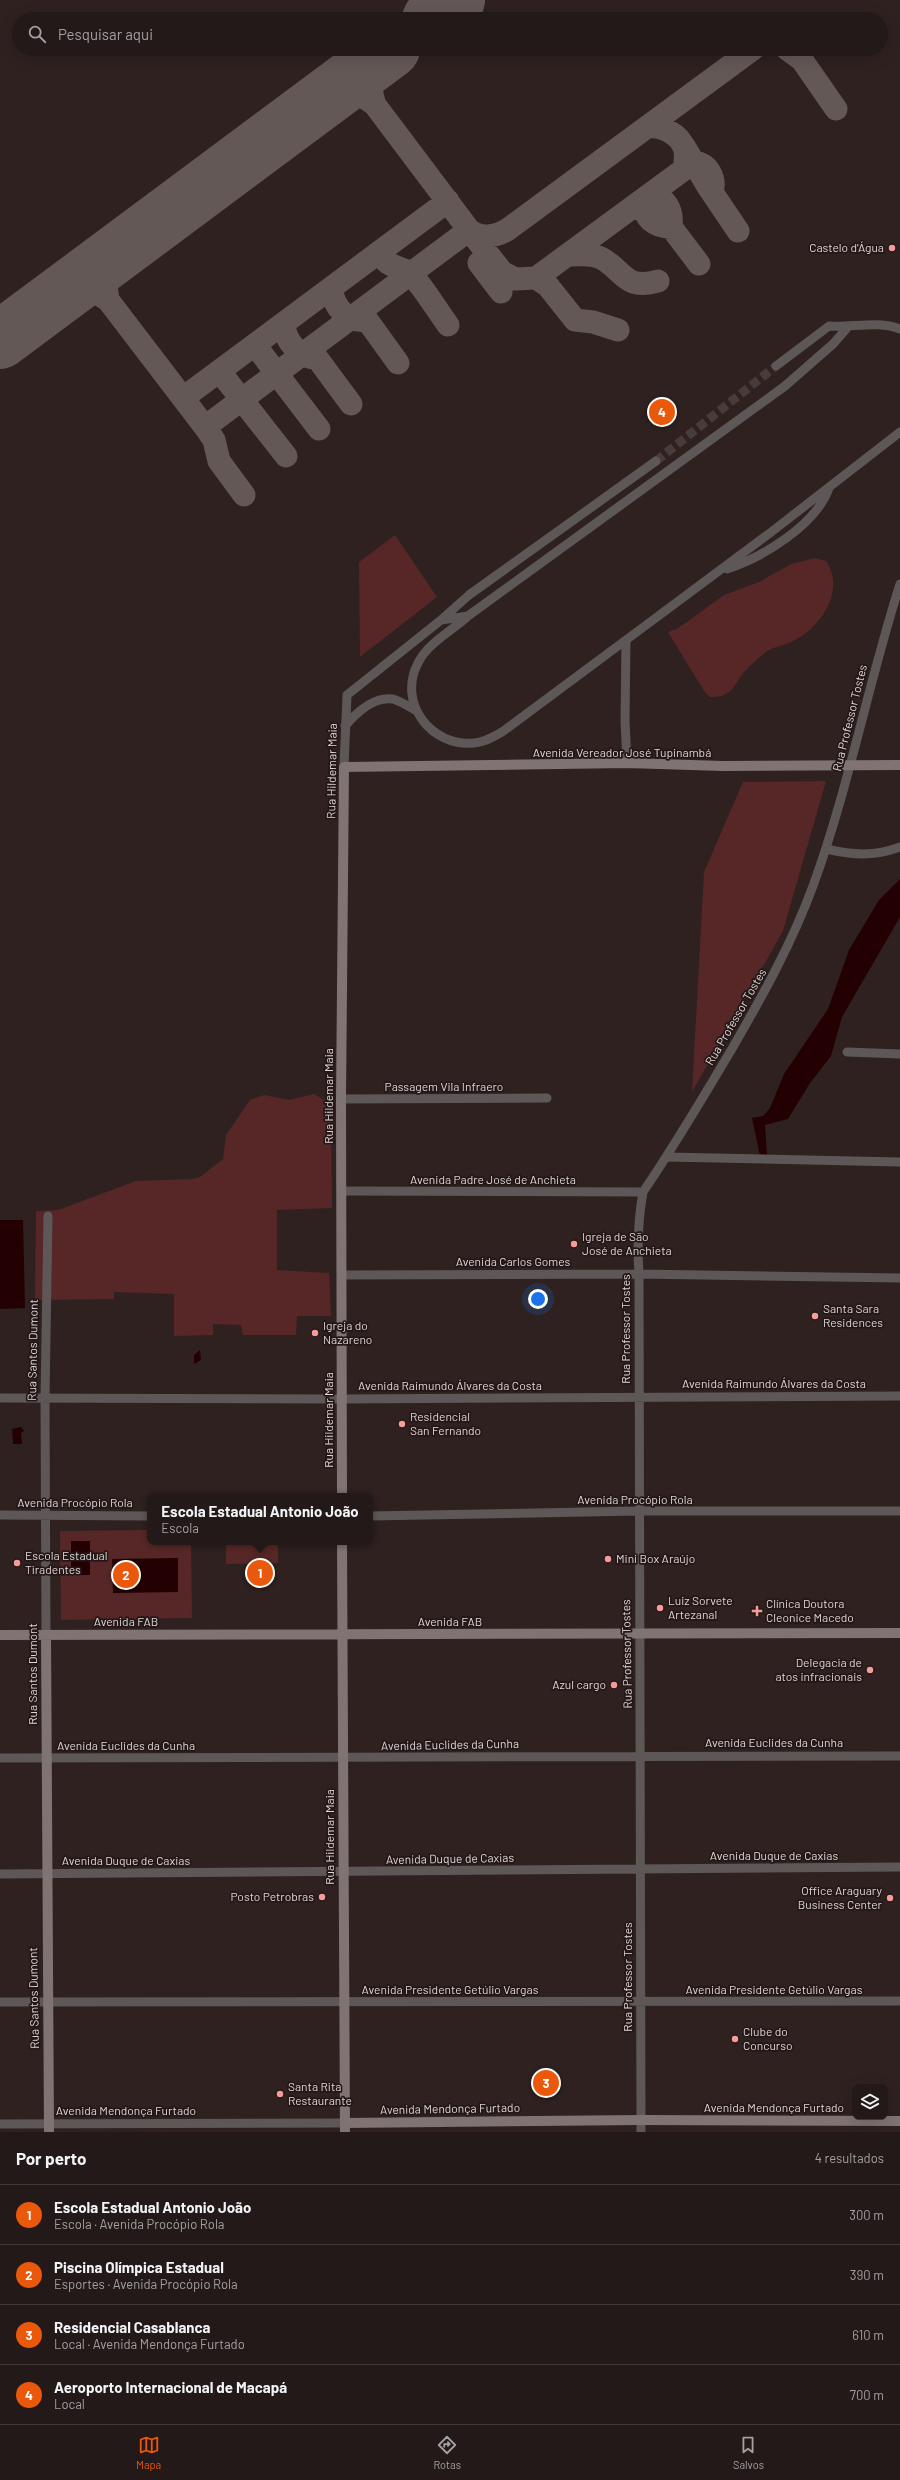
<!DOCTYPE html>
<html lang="pt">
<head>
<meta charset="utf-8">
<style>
	body { margin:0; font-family:Barlow,sans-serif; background:#2a2221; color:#f1f3f6 }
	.controls { position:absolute; right:12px; bottom:12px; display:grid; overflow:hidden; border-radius:8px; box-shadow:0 4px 16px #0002 }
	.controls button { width:36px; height:36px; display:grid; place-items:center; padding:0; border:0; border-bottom:1px solid #3f3837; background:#221918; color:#f1f3f6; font:20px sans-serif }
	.you { position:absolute; left:538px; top:1299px; width:14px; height:14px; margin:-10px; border:3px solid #fff; border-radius:50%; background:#1a73e8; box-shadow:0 0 0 6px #1a73e833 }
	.badge { display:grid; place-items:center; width:26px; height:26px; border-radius:50%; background:#ea580c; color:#fff; font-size:13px; font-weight:700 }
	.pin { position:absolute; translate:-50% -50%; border:2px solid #fff; box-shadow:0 1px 4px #0006 }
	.popup { position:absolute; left:147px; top:1493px; width:226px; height:52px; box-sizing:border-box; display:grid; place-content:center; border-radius:8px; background:#221918; filter:drop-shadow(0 1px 3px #0005); font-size:13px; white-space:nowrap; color:#a2a0a2 }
	.popup b { font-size:15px; color:#f1f3f6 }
	.popup::after { content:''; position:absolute; left:50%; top:100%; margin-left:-8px; border:8px solid transparent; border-top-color:#221918 }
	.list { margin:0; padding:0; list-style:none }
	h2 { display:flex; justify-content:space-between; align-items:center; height:52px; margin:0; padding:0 16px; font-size:17px }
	h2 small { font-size:13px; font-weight:400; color:#a2a0a2 }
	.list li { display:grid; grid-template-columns:26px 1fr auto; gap:12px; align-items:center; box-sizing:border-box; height:60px; padding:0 16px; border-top:1px solid #3f3837 }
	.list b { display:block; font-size:15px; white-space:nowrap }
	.list p { margin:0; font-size:13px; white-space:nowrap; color:#a2a0a2 }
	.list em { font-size:13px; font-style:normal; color:#a2a0a2 }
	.icon { flex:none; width:22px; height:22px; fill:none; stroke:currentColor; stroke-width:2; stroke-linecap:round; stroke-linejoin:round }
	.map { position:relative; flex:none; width:900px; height:2132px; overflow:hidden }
	.search { position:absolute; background:#221918; box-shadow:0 4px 16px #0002; left:12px; right:12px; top:12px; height:44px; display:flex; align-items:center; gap:10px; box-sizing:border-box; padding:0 14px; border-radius:22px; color:#a2a0a2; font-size:15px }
	.sheet { height:292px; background:#221918 }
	nav { display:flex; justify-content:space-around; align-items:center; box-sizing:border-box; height:56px; border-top:1px solid #3f3837; background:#221918; font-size:11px; color:#a2a0a2 }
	nav a { display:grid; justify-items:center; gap:2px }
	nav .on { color:#ea580c }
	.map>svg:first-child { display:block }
	.green { fill:#562726 }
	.water { fill:#230002 }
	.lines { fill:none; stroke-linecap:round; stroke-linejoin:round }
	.taxiway { stroke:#635856; stroke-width:23 }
	.runway { stroke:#635856; stroke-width:58 }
	.street-tunnel { stroke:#483c3b; stroke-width:9; stroke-dasharray:9 4.5; stroke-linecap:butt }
	.street { stroke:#5e5757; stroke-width:9 }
	.secondary { stroke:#7f7373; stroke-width:10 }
	.poi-dot { fill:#f59b98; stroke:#241717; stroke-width:1.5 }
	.labels { text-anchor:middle; stroke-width:3.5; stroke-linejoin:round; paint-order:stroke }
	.poi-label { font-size:12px; fill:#ded5d4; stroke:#241717; text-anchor:start }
	.street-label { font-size:12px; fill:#ded5d4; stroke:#241717 }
</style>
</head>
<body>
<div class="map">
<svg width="900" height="2132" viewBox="0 0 900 2132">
	<rect width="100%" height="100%" fill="#2e2120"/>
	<!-- green -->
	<path class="green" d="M395,535L437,597L360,657L359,562Z
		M815,558L826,561C846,589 821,628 793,641C783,646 770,647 762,655C757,660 749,666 744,672C732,687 733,697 710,697L704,691L668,632L677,629L724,595L759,582L791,564Z
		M826,781L783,931L692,1092L704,872L743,782Z
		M314,1094L331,1104L332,1208L277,1210V1270L329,1273L331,1316H297L296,1335H243L241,1325L213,1324V1335L174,1336V1294L114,1292V1299L35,1300L36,1211L58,1210L136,1181L192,1179L200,1177L223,1159L226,1135L250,1100L264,1095L289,1100Z
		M150,1530V1542H191L192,1618L61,1620L60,1531Z
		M226,1542H278V1563L226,1564Z"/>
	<!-- water -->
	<path class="water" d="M900,879V917L842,1017L831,1056L810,1083L788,1119L765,1125L767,1156H760L752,1118L763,1116L770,1108L784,1074L828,1009L849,950L879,900Z
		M0,1220H23L25,1308L0,1309Z
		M200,1350L201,1360L194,1364V1355Z
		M21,1427L24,1431L21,1433L22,1444H13L12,1429Z
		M71,1541H90V1575H71Z
		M178,1558V1592L113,1593L112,1559Z"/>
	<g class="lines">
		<!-- taxiway -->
		<path class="taxiway" d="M787,49L802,60L836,109
			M327,96C347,92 359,91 375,105L469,230C480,239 495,237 507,230L753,49
			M375,105C367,84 373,70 386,53
			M647,127C666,125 689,139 685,161
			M684,146L707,185L738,231
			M653,193C668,201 673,211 671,227
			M642,201C644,218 654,227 671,227L699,264
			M469,230L502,272L515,279L536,278L694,162C709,164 716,179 712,192
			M383,250C380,266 399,266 408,272C420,281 438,312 448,325
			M570,255C580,255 591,253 601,258C624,270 624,291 658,281
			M479,263L501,292
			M536,278L548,286L575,320L593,322L618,330
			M331,288C334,307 346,323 367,320L398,363
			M60,295C79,287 91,288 108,300L205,427L214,440L219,461L244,495
			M108,300C105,280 103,269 116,253
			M284,324C285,341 299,358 317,358L351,404
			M253,346L258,349L319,429
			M214,375L224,377L286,456
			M183,398L448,201
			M205,427L469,230"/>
		<!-- runway -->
		<path class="runway" d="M431,19L456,0
			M0,340L391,49"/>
		<!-- street-tunnel -->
		<path class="street-tunnel" d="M656,461L776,366"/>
		<!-- street -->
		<path class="street" d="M776,366L829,326C851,328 879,320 900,329
			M727,569C763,557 816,525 829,488
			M467,617C451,631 427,644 418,663C397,703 431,747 474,743C485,742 493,737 502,732L626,640
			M441,620L468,616L785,386L833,344L847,328
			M345,726C356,713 374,696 393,699C400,701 408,706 415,710
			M627,763L625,721L626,640L770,533L900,432
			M344,767L347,695L441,620L469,595L656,461
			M826,849C853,855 873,857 900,847
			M847,1052L900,1054
			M341,1099L547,1098
			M667,1157L900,1162
			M342,1191L643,1192
			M342,1275L639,1274L900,1278
			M0,1398L342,1399L900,1396
			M0,1515L150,1516
			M370,1516L638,1511H900
			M46,1635L45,1398L48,1216
			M0,1758L900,1756
			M0,1874L900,1867
			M0,2002L900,2001
			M0,2124L345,2123
			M641,2132L639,1274C637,1246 638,1220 643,1192C675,1145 704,1096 733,1047C763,995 792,943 813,886C849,787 868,684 900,584"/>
		<!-- secondary -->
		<path class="secondary" d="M342,1496L341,1099L344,767L627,763L723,766L900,765
			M342,1542L345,2132
			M0,1635L900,1633
			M46,1635L49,2132
			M345,2123L641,2120L900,2121"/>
	</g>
	<!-- markers -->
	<g class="poi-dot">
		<circle cx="892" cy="248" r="4"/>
		<circle cx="574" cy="1244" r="4"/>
		<circle cx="815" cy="1316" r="4"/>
		<circle cx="315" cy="1333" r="4"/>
		<circle cx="402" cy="1424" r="4"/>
		<circle cx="608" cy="1559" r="4"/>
		<circle cx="17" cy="1563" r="4"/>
		<circle cx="660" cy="1608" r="4"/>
		<path d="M755 1605h4v4h4v4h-4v4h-4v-4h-4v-4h4z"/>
		<circle cx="870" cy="1670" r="4"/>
		<circle cx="614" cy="1685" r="4"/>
		<circle cx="322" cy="1897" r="4"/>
		<circle cx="890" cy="1898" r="4"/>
		<circle cx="735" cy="2039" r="4"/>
		<circle cx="280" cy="2094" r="4"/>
	</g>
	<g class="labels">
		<!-- poi labels -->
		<g class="poi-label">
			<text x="884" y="252" text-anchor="end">Castelo d'Água</text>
			<text x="582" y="1241">Igreja de São<tspan x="582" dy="14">José de Anchieta</tspan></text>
			<text x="823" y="1313">Santa Sara<tspan x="823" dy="14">Residences</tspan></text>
			<text x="323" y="1330">Igreja do<tspan x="323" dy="14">Nazareno</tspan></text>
			<text x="410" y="1421">Residencial<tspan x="410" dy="14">San Fernando</tspan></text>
			<text x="25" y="1560">Escola Estadual<tspan x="25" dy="14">Tiradentes</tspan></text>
			<text x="616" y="1563">Mini Box Araújo</text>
			<text x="668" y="1605">Luiz Sorvete<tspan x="668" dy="14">Artezanal</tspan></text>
			<text x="766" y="1608">Clínica Doutora<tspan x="766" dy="14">Cleonice Macedo</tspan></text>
			<text x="862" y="1667" text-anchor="end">Delegacia de<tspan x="862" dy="14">atos infracionais</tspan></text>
			<text x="606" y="1689" text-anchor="end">Azul cargo</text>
			<text x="882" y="1895" text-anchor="end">Office Araguary<tspan x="882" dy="14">Business Center</tspan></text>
			<text x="314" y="1901" text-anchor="end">Posto Petrobras</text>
			<text x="743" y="2036">Clube do<tspan x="743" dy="14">Concurso</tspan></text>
			<text x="288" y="2091">Santa Rita<tspan x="288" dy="14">Restaurante</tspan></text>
		</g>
		<!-- street labels -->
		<g class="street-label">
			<text transform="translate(850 718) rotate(-76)" y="4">Rua Professor Tostes</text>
			<text x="622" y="757">Avenida Vereador José Tupinambá</text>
			<text transform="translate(332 771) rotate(-89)" y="4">Rua Hildemar Maia</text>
			<text transform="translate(736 1017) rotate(-60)" y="4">Rua Professor Tostes</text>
			<text x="444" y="1091">Passagem Vila Infraero</text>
			<text transform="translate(329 1096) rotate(-90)" y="4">Rua Hildemar Maia</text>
			<text x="493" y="1184">Avenida Padre José de Anchieta</text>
			<text x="513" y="1266">Avenida Carlos Gomes</text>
			<text transform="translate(626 1329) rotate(-90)" y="4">Rua Professor Tostes</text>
			<text transform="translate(33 1350) rotate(-89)" y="4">Rua Santos Dumont</text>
			<text x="774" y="1388">Avenida Raimundo Álvares da Costa</text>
			<text x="450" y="1390">Avenida Raimundo Álvares da Costa</text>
			<text transform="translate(329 1420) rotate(-90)" y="4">Rua Hildemar Maia</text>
			<text x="635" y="1504">Avenida Procópio Rola</text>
			<text x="75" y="1507">Avenida Procópio Rola</text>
			<text x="126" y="1626">Avenida FAB</text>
			<text x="450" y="1626">Avenida FAB</text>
			<text transform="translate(627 1654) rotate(-91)" y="4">Rua Professor Tostes</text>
			<text transform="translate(33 1674) rotate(-90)" y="4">Rua Santos Dumont</text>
			<text x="774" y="1747">Avenida Euclides da Cunha</text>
			<text transform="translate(450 1745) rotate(-1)" y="4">Avenida Euclides da Cunha</text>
			<text x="126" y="1750">Avenida Euclides da Cunha</text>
			<text transform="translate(330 1837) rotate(-90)" y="4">Rua Hildemar Maia</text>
			<text x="774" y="1860">Avenida Duque de Caxias</text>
			<text transform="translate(450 1859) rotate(-1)" y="4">Avenida Duque de Caxias</text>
			<text x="126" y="1865">Avenida Duque de Caxias</text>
			<text transform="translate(628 1977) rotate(-90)" y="4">Rua Professor Tostes</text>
			<text x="450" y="1994">Avenida Presidente Getúlio Vargas</text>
			<text x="774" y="1994">Avenida Presidente Getúlio Vargas</text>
			<text transform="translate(34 1998) rotate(-91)" y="4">Rua Santos Dumont</text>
			<text x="774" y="2112">Avenida Mendonça Furtado</text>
			<text transform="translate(450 2109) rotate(-1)" y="4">Avenida Mendonça Furtado</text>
			<text x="126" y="2115">Avenida Mendonça Furtado</text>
		</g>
	</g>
</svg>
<div class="controls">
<button><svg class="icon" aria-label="layers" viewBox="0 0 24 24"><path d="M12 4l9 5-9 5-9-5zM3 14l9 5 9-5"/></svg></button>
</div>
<div class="you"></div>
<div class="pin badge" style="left:260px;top:1573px">1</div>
<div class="popup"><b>Escola Estadual Antonio João</b>Escola</div>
<div class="pin badge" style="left:126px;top:1575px">2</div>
<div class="pin badge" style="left:546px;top:2083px">3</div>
<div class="pin badge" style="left:662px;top:412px">4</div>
<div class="search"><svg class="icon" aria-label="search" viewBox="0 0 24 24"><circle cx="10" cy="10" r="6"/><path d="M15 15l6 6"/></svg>Pesquisar aqui</div>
</div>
<section class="sheet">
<h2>Por perto<small>4 resultados</small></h2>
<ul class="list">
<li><span class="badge">1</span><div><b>Escola Estadual Antonio João</b><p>Escola · Avenida Procópio Rola</p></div><em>300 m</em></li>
<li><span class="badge">2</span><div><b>Piscina Olímpica Estadual</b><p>Esportes · Avenida Procópio Rola</p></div><em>390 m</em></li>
<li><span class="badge">3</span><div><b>Residencial Casablanca</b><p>Local · Avenida Mendonça Furtado</p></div><em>610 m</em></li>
<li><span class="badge">4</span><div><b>Aeroporto Internacional de Macapá</b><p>Local</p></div><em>700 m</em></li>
</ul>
</section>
<nav>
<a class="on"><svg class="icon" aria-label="map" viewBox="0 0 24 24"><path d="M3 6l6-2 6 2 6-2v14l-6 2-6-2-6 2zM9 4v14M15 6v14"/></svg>Mapa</a>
<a><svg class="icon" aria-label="directions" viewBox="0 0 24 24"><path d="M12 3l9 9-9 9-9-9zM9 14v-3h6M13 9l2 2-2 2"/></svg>Rotas</a>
<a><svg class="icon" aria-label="saved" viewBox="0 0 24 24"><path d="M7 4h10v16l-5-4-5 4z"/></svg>Salvos</a>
</nav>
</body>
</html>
